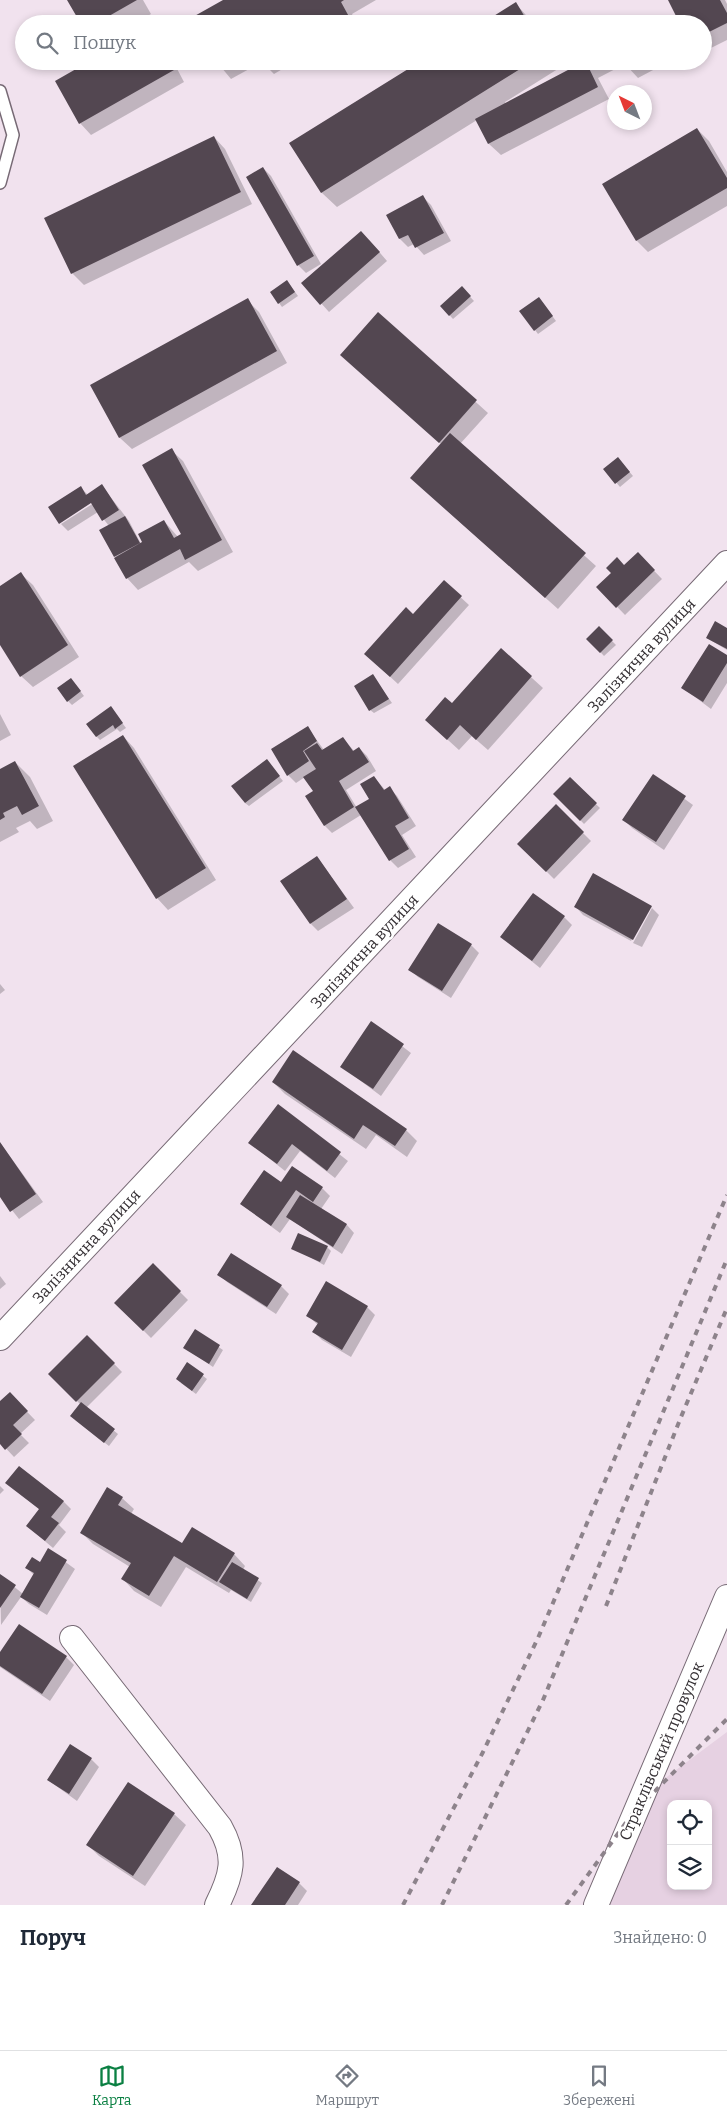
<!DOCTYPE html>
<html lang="uk">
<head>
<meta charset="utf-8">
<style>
	body { margin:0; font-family:Bitter,serif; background:#f6f6f7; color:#1f2937 }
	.controls { position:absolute; right:15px; bottom:15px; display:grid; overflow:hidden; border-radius:10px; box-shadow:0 2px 8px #0003 }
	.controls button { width:45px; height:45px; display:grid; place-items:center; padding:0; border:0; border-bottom:1px solid #e0e1e3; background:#fff; color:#1f2937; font:25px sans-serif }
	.compass { position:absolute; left:607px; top:85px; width:45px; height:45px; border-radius:50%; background:#fff; box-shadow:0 2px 8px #0003; rotate:318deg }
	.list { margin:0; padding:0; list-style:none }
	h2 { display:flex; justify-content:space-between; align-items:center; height:65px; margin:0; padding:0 20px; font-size:21px }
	h2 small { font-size:16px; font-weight:400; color:#747a83 }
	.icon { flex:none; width:28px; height:28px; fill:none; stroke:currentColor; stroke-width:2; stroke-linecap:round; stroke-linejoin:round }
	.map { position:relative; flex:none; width:727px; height:1905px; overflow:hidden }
	.search { position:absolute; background:#fff; box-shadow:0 2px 8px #0003; left:15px; right:15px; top:15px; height:55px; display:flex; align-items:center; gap:12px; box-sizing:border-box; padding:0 18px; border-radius:28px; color:#747a83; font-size:19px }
	.sheet { height:145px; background:#fff }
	nav { display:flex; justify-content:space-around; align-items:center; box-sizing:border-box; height:70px; border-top:1px solid #e0e1e3; background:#fff; font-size:14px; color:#747a83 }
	nav a { display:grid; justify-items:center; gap:2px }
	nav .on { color:#0b8043 }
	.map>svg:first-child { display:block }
	.built { fill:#e6d1e2; fill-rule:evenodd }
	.shadow { fill:#0003 }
	.building { fill:#534751 }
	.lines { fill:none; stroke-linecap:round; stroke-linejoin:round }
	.lane-casing { stroke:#776a75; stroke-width:14 }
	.street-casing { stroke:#776a75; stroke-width:26 }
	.lane { stroke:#fff; stroke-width:11 }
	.street { stroke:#fff; stroke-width:24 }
	.rail { stroke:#8d838b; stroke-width:4; stroke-dasharray:6 6; stroke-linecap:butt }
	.labels { text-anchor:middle; stroke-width:5; stroke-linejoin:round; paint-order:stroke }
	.street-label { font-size:16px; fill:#353034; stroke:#fff }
</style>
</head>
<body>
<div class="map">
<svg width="727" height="1905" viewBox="0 0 727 1905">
	<rect width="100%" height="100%" fill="#f1e2ee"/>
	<!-- built -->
	<path class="built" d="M727,1732V1905H596L644,1794ZM671,1804H708V1886H671Z"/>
	<!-- shadow -->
	<path class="shadow" d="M69,0H143L151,14L135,24H82Z
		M226,0H376L352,14L357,24H195Z
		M670,0H725L727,4V40L703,52V24Z
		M516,4L534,24H483Z
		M93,61H173L184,82L91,135L80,123Z
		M216,61H296L274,74L262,62L231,79Z
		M317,61H326L320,64Z
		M423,61H557L561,67L505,102L506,104L587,61H651L655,69L638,78L625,64L598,78L609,99L501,155L489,144L477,120L337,207L322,193L291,143Z
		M697,129L709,141L727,172V206L648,252L637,241L604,184Z
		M214,137L225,149L252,204L84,285L72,273Z
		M263,168L271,176L321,264L306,273L298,265Z
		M423,197L431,205L451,241L424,255L414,244L408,247L400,239L388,215Z
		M369,240L387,261L329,312L303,283Z
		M290,285L298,296L282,307L279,303Z
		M462,288L474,301L453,319L441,306Z
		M247,300L259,312L287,363L132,449L120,438L92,386Z
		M542,302L556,321L538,334L535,330Z
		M378,314L488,413L460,444L596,566L558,609L423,489L441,444L353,366Z
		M171,450L183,461L233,552L198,571L189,562L138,590L127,578L115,556L109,526L98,512L68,531L61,524L97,501L95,499L60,522L80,487L88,495L102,486L129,521L141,544L164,521L178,537L182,535Z
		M621,462L633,476L620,487L605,469Z
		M638,554L662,579L625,615L598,587Z
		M21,574L33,585L79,657L33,687L21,676L0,642V587Z
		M444,582L469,605L398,684L374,662Z
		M599,628L616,645L604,656L588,639Z
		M727,629V650L707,638Z
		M501,650L543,688L488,750L472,736L459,750L438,731L452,705Z
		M727,657V683L711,709L683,688Z
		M373,676L392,703L374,713L370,710Z
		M74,683L84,696L72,705L68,701Z
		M114,712L126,728L120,732L117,729L100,740L96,736Z
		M0,714L11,735L0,741Z
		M307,727L324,750L343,738L354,751L359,748L367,756L376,771L346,790L357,808L371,799L374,777L386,791L389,788L397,796L416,826L402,835L416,857L398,868L390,860L361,815L332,833L324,825L314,792L305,777L296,783L288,775Z
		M123,736L134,748L216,880L168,910L157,898Z
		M15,762L30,777L53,821L37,829L30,821L16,828L19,832L0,842V771Z
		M270,765L283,781L249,806L245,803Z
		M653,776L693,805L664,850L632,828L624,820Z
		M570,779L600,808L584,824L555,794Z
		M556,806L591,841L554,879L519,844Z
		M317,857L354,908L318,931L311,924Z
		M594,874L652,908H650L631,941L583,915L576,907Z
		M652,908L659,915L642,947L633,943Z
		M564,917L572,925L540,968L502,937Z
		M471,945L479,953L451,998L418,977L410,970Z
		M0,984L5,990L0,994Z
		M372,1023L411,1053L381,1096L342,1067Z
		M273,1082L406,1130L417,1141L407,1157L376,1135L366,1149L285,1094Z
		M278,1106L348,1161L335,1178L300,1151L285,1171L250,1143Z
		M1,1144L43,1202L19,1219L0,1195Z
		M281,1184L322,1188L330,1196L321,1209L347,1225L354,1233L342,1254L290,1219L280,1233L241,1204Z
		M327,1247L331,1251L324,1265L293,1248Z
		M153,1265L188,1300L151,1338L116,1303Z
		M219,1274L281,1286L289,1294L276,1314L227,1282Z
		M0,1276L6,1284L0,1289Z
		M367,1307L375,1315L351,1357L322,1340L314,1332L318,1325L307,1315Z
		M195,1331L223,1350L213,1367L185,1348Z
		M87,1336L122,1372L86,1408L118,1434L109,1446L75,1420L80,1404L50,1374Z
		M188,1364L207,1379L196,1394L181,1383Z
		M10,1394L35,1420L20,1434L29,1443L14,1457L0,1442V1403Z
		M7,1483L63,1501L71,1509L59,1525L66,1532L53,1548L27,1526L40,1510Z
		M0,1486L4,1490L0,1494Z
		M122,1498L134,1509L131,1514L182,1545L234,1554L245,1566L243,1570L262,1583L251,1602L231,1590L229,1593L186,1567L161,1607L134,1591L123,1579L130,1567L93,1544L81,1532Z
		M49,1550L75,1569L47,1615L29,1604L21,1597L1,1625L0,1575L23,1594L34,1575L27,1568L41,1563Z
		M19,1626L66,1657L74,1665L50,1701L0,1667V1654Z
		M91,1759L99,1767L77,1801L48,1780Z
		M174,1814L186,1825L145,1886L99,1856L88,1845Z
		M299,1883L307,1891L298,1905H253Z"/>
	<!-- building -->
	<path class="building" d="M67,0H137L95,24H81Z
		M223,0H344L341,2L353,24H194L191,18Z
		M668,0H720L727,13V23L703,35V24H680Z
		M516,2L529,24H481Z
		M90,61H169L174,70L79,124L55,81Z
		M215,61H231L219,68Z
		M421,61H533L321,193L289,143Z
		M585,61H597L588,66L598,87L488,144L475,119Z
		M622,61H636L625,67Z
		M697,128L727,178V188L636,241L602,184Z
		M214,136L241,192L71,274L44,218Z
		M263,167L314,256L297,266L246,177Z
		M423,195L444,233L415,248L408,235L399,239L386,215Z
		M361,231L380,252L320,305L301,283Z
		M287,280L295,292L278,304L270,292Z
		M462,286L471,296L449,316L440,306Z
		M539,297L553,316L534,331L519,311Z
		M248,298L277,351L119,438L90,385Z
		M378,312L477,400L439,443L340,355Z
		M450,433L586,553L545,598L410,478Z
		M172,448L222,540L185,560L180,549L126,579L114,558L142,542L138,534L164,520L174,538L181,534L142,465Z
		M618,457L630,472L615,484L603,469Z
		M102,484L119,510L102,521L91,503L59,524L48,507L81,486L86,495Z
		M125,516L140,543L114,557L99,530Z
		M638,552L655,570L616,608L596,587L611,573L606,568L617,557L624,565Z
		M21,572L68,645L20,677L0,645V586Z
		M444,580L462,596L390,677L364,654L406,607L413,614Z
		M715,621L727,628V649L706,638Z
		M599,626L613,640L600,653L586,639Z
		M709,644L727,655V663L703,702L681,688Z
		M501,648L532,676L476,740L460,725L447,740L425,720L445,697L452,703Z
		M373,674L389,699L369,711L354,686Z
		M71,678L81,691L67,702L57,688Z
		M111,706L123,723L115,729L113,725L96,737L86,724Z
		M308,726L317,741L303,751L309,761L287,776L271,749Z
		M123,735L206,868L156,899L73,766Z
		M343,737L353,751L359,747L369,762L339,781L354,807L324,826L305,796L313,791L303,777L316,769L304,751L317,743L322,750Z
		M267,759L280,776L245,803L231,786Z
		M15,761L39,806L22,815L17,806L3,813L5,817L0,820V769Z
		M653,774L686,796L656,842L622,820Z
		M374,776L384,790L390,786L409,818L395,826L409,849L389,861L355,807L369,799L360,784Z
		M570,777L597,803L580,821L553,794Z
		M556,804L584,832L546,872L517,844Z
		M317,856L347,899L310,924L280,881Z
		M593,873L652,906L633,940L574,907Z
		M533,893L565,916L532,961L500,937Z
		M438,923L472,944L442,991L408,970Z
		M371,1021L404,1044L373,1089L340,1067Z
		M293,1050L407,1129L395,1146L363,1125L354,1139L272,1082Z
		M278,1104L341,1152L327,1171L292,1144L277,1164L248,1143Z
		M0,1142L36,1194L10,1212L0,1197Z
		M292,1166L323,1187L313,1202L296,1190L271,1226L240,1204L264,1170L281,1182Z
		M300,1195L347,1224L333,1247L286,1217Z
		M298,1233L328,1246L320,1262L291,1249Z
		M231,1253L282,1285L267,1307L217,1275Z
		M153,1263L181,1291L143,1331L114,1303Z
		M326,1281L368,1306L342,1350L312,1332L318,1323L306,1316Z
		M195,1329L220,1345L209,1364L183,1348Z
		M87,1335L115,1363L76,1402L48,1374Z
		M187,1362L204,1374L192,1391L176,1379Z
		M10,1392L28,1411L13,1425L22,1434L5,1450L0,1444V1401Z
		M81,1402L115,1429L104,1443L70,1416Z
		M19,1466L64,1501L51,1517L59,1523L45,1541L26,1526L39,1509L5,1483Z
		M107,1487L123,1497L118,1505L182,1543L192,1527L235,1553L217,1582L174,1556L149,1596L121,1579L131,1563L80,1533Z
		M48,1548L67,1560L39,1608L20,1597L34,1573L25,1568L32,1557L40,1562Z
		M232,1562L259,1578L247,1599L219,1582Z
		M0,1574L16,1585L0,1608Z
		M19,1624L67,1656L42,1694L0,1666V1652Z
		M70,1744L92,1758L69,1794L47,1780Z
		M128,1782L175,1813L133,1876L86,1845Z
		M277,1867L300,1882L285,1905H251Z"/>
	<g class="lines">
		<defs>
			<path id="lane" d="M0,91L13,135L0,183"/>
			<path id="street" d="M0,1338L727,563
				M72,1638L220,1827C237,1857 232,1875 217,1905
				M596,1905L727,1597"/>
		</defs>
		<!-- lane casing -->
		<use href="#lane" class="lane-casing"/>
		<!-- street casing -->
		<use href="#street" class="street-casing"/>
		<!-- lane -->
		<use href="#lane" class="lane"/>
		<!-- street -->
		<use href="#street" class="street"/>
		<!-- rail -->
		<path class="rail" d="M606,1606L681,1417L727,1308
			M403,1905L483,1752L538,1638L727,1195
			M442,1905L543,1700L727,1259
			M566,1905L633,1813L727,1719"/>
	</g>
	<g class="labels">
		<!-- street labels -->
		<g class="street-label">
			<text transform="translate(641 655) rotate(-47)" y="6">Залізнична вулиця</text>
			<text transform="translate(364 951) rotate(-47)" y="6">Залізнична вулиця</text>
			<text transform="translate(86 1246) rotate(-47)" y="6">Залізнична вулиця</text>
			<text transform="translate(661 1751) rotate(-67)" y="6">Страклівський провулок</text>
		</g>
	</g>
</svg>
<div class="controls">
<button><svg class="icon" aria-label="locate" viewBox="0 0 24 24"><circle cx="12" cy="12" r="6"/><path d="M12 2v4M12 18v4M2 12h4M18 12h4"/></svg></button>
<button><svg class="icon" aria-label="layers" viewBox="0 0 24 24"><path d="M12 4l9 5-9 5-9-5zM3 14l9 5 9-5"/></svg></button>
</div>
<svg class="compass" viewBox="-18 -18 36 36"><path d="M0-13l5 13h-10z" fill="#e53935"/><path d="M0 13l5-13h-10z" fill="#747a83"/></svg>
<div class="search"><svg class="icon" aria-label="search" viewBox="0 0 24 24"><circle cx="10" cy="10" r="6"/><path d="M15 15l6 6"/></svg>Пошук</div>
</div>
<section class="sheet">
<h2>Поруч<small>Знайдено: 0</small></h2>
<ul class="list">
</ul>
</section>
<nav>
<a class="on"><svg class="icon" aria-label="map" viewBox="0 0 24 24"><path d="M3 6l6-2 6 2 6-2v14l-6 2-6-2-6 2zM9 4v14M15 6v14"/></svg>Карта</a>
<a><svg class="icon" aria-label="directions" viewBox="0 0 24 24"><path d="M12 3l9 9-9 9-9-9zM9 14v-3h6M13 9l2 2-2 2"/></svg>Маршрут</a>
<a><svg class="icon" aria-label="saved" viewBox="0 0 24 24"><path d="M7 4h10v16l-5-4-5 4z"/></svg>Збережені</a>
</nav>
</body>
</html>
